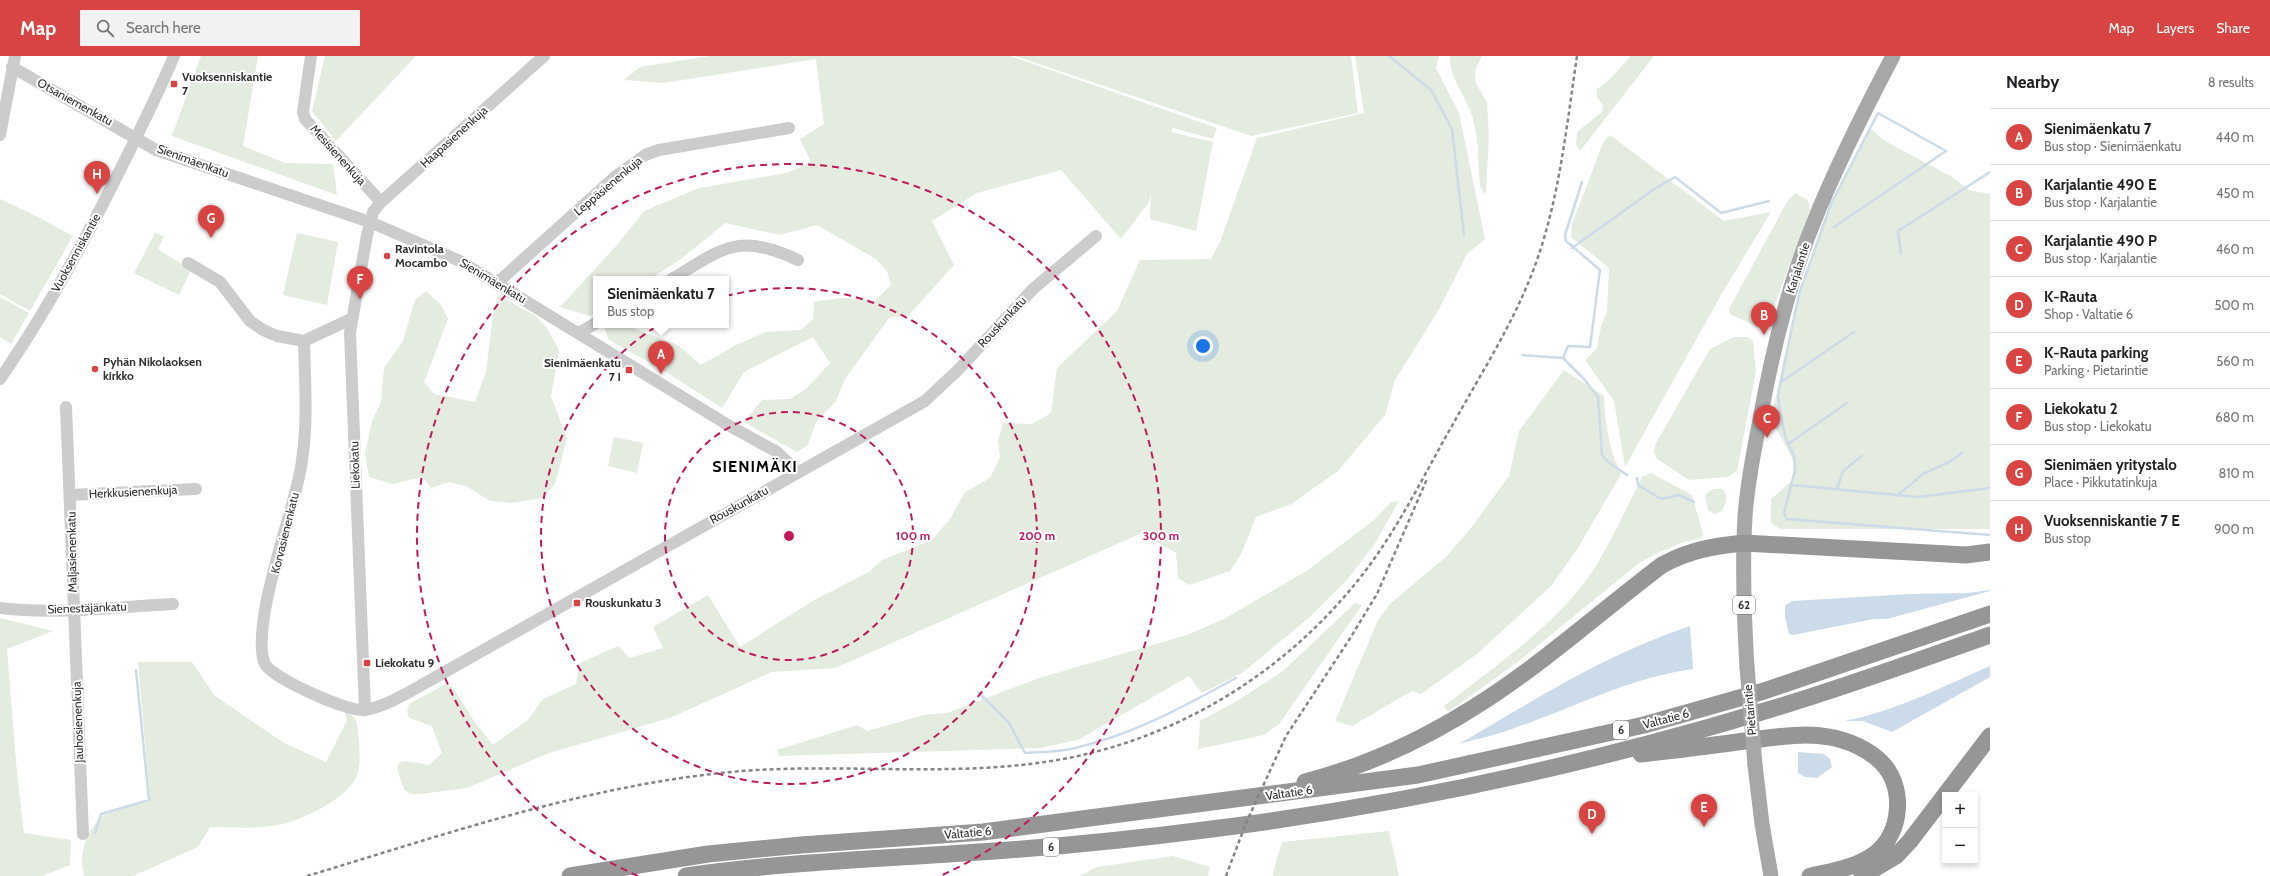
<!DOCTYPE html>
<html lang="en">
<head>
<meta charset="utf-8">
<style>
	body { margin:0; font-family:Cabin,sans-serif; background:#f2f2f2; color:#202124 }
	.controls { position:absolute; right:12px; bottom:12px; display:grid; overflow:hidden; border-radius:0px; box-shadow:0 2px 6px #0003 }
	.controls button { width:36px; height:36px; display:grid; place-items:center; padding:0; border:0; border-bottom:1px solid #e0e0e0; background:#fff; color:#202124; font:20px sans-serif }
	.you { position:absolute; left:1203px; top:290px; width:14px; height:14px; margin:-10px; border:3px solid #fff; border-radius:50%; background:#1a73e8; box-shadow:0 0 0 6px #1a73e833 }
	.badge { display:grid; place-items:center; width:26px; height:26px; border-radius:50%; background:#d74441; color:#fff; font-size:13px; font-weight:700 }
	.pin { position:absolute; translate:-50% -33px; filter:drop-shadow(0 1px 2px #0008) }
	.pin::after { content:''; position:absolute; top:21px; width:14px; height:12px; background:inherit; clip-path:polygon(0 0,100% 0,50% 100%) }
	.popup { position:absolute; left:593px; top:220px; width:136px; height:52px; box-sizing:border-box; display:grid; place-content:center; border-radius:0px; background:#fff; filter:drop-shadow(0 1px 3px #0005); font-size:13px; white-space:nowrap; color:#757577 }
	.popup b { font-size:15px; color:#202124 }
	.popup::after { content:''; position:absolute; left:50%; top:100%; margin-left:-8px; border:8px solid transparent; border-top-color:#fff }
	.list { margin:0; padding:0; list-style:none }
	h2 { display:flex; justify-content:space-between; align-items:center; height:52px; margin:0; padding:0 16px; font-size:17px }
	h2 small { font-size:13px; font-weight:400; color:#757577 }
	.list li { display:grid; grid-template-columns:26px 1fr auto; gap:12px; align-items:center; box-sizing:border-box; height:56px; padding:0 16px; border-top:1px solid #e0e0e0 }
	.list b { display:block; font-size:15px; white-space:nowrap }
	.list p { margin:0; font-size:13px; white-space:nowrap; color:#757577 }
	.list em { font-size:13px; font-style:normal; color:#757577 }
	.icon { flex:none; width:22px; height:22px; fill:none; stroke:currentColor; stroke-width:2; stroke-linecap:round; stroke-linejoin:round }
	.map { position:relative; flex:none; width:1990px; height:820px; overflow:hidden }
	header { display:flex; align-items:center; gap:24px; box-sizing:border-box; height:56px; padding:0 20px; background:#d74441; color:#fff }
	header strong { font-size:19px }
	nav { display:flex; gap:22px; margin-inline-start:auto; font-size:14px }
	.search { width:280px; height:36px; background:#f2f2f2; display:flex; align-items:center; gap:10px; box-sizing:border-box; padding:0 14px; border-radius:0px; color:#757577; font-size:15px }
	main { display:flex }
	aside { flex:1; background:#fff }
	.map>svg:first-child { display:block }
	.green { fill:#e4ebdf }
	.water { fill:#ccdbe9 }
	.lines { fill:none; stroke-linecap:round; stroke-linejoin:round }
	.stream { stroke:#ccdbe9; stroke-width:2.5 }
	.minor { stroke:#ccc; stroke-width:12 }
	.major { stroke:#a7a7a7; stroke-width:15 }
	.highway { stroke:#969696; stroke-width:17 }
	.rail { stroke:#848484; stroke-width:2.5; stroke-dasharray:4 3; stroke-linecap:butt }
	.major-bridge { stroke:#a7a7a7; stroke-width:15 }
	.ring { fill:none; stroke:#c2185b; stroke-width:2; stroke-dasharray:7 5 }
	.poi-dot { fill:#d74441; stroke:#fff; stroke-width:1.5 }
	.labels { text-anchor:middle; stroke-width:4; stroke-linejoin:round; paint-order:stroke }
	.shield { fill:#fff; stroke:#6d6d6d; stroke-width:1 }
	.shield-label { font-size:11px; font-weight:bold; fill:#2f2f2f }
	.poi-label { font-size:12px; font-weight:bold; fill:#2f2f2f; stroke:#fff; text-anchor:start }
	.street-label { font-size:12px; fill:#2f2f2f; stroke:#fff }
	.district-label { font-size:16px; font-weight:bold; letter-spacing:1px; fill:#000; stroke:#fff }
	.centre { fill:#c2185b; stroke:#fff; stroke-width:2 }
	.ring-label { font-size:12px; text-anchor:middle; font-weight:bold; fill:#c2185b; stroke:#fff; stroke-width:4; stroke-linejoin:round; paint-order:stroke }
</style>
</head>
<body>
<header>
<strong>Map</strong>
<div class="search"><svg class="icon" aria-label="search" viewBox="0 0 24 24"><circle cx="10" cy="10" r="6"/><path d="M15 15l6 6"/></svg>Search here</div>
<nav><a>Map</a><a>Layers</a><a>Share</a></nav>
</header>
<main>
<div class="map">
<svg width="1990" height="820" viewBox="0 0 1990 820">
	<rect width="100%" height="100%" fill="#fff"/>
	<!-- green -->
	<path class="green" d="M201,0H258L243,90L285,107L333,108L337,139L172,80Z
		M325,0H416L336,85L312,55Z
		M710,0H1010L1217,72L1213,83L1173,72L1171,76L1213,86L1196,175L1150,163L1151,137L1149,146L1121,183L1061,114L977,137L932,165L954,209L909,259L889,262L845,323L836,345L816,366L808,389L797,396L744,366L762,344L790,343L806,333L830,307L813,281L744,316L722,352L663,314L609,284L603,269H635V273L678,289L701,309L736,289L766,276L801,274L813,263L814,246L841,242L876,244L891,229L887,215L876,203L817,169L780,179L725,167L681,203L650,223H596V257L590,260L560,251L617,189L644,155L699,132L787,117L811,106L800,83L824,68L816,3L664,27L624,24L640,11Z
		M1015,0H1351L1358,57L1251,80Z
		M1355,0H1439L1436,12L1459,57L1485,183L1467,198L1438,255L1395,324L1385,359L1338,415L1291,448L1256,461L1241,498L1230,515L1189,529L1178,522L1176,497L1142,477L835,612L772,616L670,662L549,697L467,732L420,738H411L404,734L397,712L400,706L407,705L429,709L442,697L432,670L409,662L407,656L409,648L444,629L452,630L474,665L493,689L528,664L543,643L576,628L580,607L618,590L630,602L663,592L653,571L708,539L740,591L816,543L869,516L882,504L932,484L950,463L965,436L990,422L1000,401L998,385L1003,367L1032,368L1051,357L1057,312L1117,255L1140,204L1211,203L1220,186L1257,82L1364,57Z
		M1450,0H1482L1475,15V26L1487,46L1489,80L1486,136L1483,137L1480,130C1478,108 1479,84 1473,63C1467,41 1449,23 1450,0Z
		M1631,0H1654L1580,95L1576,88L1577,76L1602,56L1603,49L1597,41V33L1609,24Z
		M1870,72L1885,85L1952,121L1969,134L1990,138V473H1780L1771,467V443L1793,424L1795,414L1794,406L1774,368V349L1800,235L1831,148Z
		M1610,79L1724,165L1771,156L1721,239L1625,411L1614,345L1585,304L1597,292L1601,271L1607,256L1609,212L1571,181L1572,168L1603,87Z
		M1795,137L1808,144L1810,154L1766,272L1761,273L1730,258L1729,253L1787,146Z
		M0,143L36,160L73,180L30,255L0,238Z
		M155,177L164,180L158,193L191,214L179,239L134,217Z
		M297,177L338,186L327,249L283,239Z
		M426,235L441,249L448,263L424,326L434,338L475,346L486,316L493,258L498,239L536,260L547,272L559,294L551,341L567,382L555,428L543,442L512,447L490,445L466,430L449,426L431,432L422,421L393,428L369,421L365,398L372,365L381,346L384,312L403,285L415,244Z
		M0,241L29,257L11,288L0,281Z
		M1734,281H1748L1753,285L1756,315L1737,415L1727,421L1689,424L1656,402L1654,396L1655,389L1710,293Z
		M1564,314L1604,340C1605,368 1609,393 1621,418L1578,492L1551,530L1477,598L1421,638L1412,635L1352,670L1335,665L1378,564L1390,548L1448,499L1471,472L1509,420L1519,375Z
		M614,381L643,387L637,417L608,410Z
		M1651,417L1692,439L1703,478L1701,482C1678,486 1659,496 1639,507L1515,608L1448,656L1444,650C1494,611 1549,574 1587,523C1608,494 1626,452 1642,421Z
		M1715,433H1722C1729,439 1726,447 1722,455L1714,458L1708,454L1705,440L1709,435Z
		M1399,445L1374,489L1346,525L1311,560L1242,617L1202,637L1189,620L1078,684L1040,692L779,700L777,694L857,669L867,675L924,659L947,657L1039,622L1187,579L1224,563L1308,514L1374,464L1391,446Z
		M1355,547L1362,549L1279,668L1264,679L1198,693L1200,665L1237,645L1283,615Z
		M0,562L53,575L7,593L17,717L24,777L71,784L70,809L42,820H0Z
		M138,606H192L215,640L284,687L326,706L347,664L345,655L355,662L357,667C358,680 362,704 358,716C352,742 296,768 271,770C251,773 230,771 210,771L198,791L133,820H84C78,798 86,775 103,760C109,755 140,747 150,743Z
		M1389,775L1399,820H1272L1282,786Z
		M1173,800L1210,811L1208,820H1080L1097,811Z"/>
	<!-- water -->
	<path class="water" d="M1990,534V535L1887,563H1874L1793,579L1789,578L1785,561V550L1792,545L1910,538L1968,537Z
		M1690,570L1693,613C1627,622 1572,653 1509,674C1493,680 1476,683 1459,688C1534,644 1608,597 1690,570Z
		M1990,610V621L1892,676L1863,665H1844C1896,655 1942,631 1990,610Z
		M1798,696L1824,698L1830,703L1832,711L1817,722L1805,721L1798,717Z"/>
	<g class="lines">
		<!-- stream -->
		<path class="stream" d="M1389,0L1431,34L1452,73L1464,179
			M1834,171L1946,95L1878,57L1831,148L1800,235L1793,266L1778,339L1781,361L1786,383L1794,400L1795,414L1784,457L1787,463L1990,479
			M1572,192L1653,134L1675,121L1721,157L1769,145
			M1901,198L1898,175L1990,116
			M1522,299L1563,302L1584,323L1598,341L1602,399L1608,406L1627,419
			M1563,302L1568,290L1590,291L1600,214L1566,185L1565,179L1582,126
			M1781,326L1854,276
			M1788,388L1847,347
			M1637,422L1638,429L1661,443L1679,439L1694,446
			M1792,429L1918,441L1990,432
			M1837,433L1843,415L1862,400
			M1898,439L1923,418L1949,406L1962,397
			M978,636L1009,667L1025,697C1040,696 1057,696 1071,693C1131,680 1183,651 1236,622
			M95,777L101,758L149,744L136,614"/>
		<!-- minor -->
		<path class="minor" d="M311,0L303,56L305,63L381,146
			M12,11L156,94L370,166L460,205L728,369L777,396L798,416
			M0,79L15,0
			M188,207L220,226L250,265L263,274L277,280L304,285
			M672,223C723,192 738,176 798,204
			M497,227L616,120L645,99L659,94L789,72
			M351,263L304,285C305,330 309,376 299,421C290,465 252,566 264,606C268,621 350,657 365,654C384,651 403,639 420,630L925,345L959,313L1033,233L1096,180
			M579,277L596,267
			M0,323C43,261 80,194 114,126C135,84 156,43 174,0
			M66,351L83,778
			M70,439L196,433
			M0,552C57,559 116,551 173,548
			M365,654L350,277L367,179L373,156L381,146L544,0"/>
		<!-- major -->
		<path class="major" d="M1747,611C1744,561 1742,511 1745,461C1747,430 1753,399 1759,369C1771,301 1787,232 1813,168C1836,110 1864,55 1893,0
			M1755,709L1762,768L1771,820"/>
		<!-- highway -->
		<path class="highway" d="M1641,698C1675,694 1710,690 1744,685C1771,682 1801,676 1829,681C1847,684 1869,693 1882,707C1905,731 1902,776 1876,797C1858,811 1832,816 1810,820
			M1305,726C1370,709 1431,680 1487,643C1548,603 1604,553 1662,509C1690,494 1713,490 1744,487L1966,499L1990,496
			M570,820L708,798L801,789L983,776L1418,719L1644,669L1764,635L1990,558
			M686,820C783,806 881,803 979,796C1057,791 1135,783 1212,773C1400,749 1587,709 1768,654C1843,632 1916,605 1990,579
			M1862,820L1896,800L1910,785L1990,680"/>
		<!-- rail -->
		<path class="rail" d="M307,820C440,780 573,734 712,718C833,703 958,726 1078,700C1192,675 1295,608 1366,514C1400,469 1425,417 1453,368C1483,314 1518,260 1538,201C1560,137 1567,67 1577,0
			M1226,820L1246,767L1286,680L1349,584L1377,538L1427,423"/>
		<!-- major-bridge -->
		<path class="major-bridge" d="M1747,611L1755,709"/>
	</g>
	<!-- distance rings -->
	<g class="ring">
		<circle cx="789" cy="480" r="124"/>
		<circle cx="789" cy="480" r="248"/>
		<path d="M638 820A372 372 0 1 1 940 820"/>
	</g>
	<!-- markers -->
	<g class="poi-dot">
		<rect x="170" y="24" width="8" height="8" rx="2"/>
		<circle cx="387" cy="200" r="4"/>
		<circle cx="95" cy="313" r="4"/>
		<rect x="625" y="310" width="8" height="8" rx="2"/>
		<rect x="573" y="543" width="8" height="8" rx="2"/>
		<rect x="363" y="603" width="8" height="8" rx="2"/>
	</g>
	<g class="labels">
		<!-- shield labels -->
		<g class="shield">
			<rect x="1733" y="540" width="22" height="18" rx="3"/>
			<rect x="1613" y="665" width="16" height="18" rx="3"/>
			<rect x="1043" y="782" width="16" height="18" rx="3"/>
		</g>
		<g class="shield-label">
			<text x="1744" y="553">62</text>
			<text x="1621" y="678">6</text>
			<text x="1051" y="795">6</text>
		</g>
		<!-- poi labels -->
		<g class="poi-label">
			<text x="182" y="25">Vuoksenniskantie<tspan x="182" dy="14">7</tspan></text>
			<text x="395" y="197">Ravintola<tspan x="395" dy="14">Mocambo</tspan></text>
			<text x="103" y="310">Pyhän Nikolaoksen<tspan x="103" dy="14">kirkko</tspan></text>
			<text x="621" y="311" text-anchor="end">Sienimäenkatu<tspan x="621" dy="14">7 I</tspan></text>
			<text x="585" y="551">Rouskunkatu 3</text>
			<text x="375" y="611">Liekokatu 9</text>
		</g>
		<!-- street labels -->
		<g class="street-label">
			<text transform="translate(75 46) rotate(29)" y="4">Otsaniemenkatu</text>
			<text transform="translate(454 81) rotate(-42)" y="4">Haapasienenkuja</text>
			<text transform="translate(338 99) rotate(48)" y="4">Mesisienenkuja</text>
			<text transform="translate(193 105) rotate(20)" y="4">Sienimäenkatu</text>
			<text transform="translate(608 130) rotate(-40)" y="4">Leppäsienenkuja</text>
			<text transform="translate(76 197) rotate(-61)" y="4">Vuoksenniskantie</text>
			<text transform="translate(1798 212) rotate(-72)" y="4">Karjalantie</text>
			<text transform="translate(493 225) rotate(31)" y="4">Sienimäenkatu</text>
			<text transform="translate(1002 266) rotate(-47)" y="4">Rouskunkatu</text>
			<text transform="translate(355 409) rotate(-92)" y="4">Liekokatu</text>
			<text transform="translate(133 436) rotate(-3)" y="4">Herkkusienenkuja</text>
			<text transform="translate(739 449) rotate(-29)" y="4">Rouskunkatu</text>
			<text transform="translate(285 477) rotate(-76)" y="4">Korvasienenkatu</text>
			<text transform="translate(72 496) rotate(-91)" y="4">Maljasienenkatu</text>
			<text transform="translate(87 552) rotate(-2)" y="4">Sienestäjänkatu</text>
			<text transform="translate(1750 654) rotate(-95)" y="4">Pietarintie</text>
			<text transform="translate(1666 663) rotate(-15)" y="4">Valtatie 6</text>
			<text transform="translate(78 666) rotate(-92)" y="4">Jauhosienenkuja</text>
			<text transform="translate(1289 737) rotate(-8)" y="4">Valtatie 6</text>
			<text transform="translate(968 777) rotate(-5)" y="4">Valtatie 6</text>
		</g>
		<!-- district labels -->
		<g class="district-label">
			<text x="755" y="416">SIENIMÄKI</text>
		</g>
	</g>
	<circle cx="789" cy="480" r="6" class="centre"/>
	<g class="ring-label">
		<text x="913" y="484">100 m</text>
		<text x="1037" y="484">200 m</text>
		<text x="1161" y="484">300 m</text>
	</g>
</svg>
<div class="controls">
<button>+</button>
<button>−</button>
</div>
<div class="you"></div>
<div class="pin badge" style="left:661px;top:318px">A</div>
<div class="popup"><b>Sienimäenkatu 7</b>Bus stop</div>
<div class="pin badge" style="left:1764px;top:279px">B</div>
<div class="pin badge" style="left:1767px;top:382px">C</div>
<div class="pin badge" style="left:1592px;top:778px">D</div>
<div class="pin badge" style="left:1704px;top:771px">E</div>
<div class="pin badge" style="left:360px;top:243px">F</div>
<div class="pin badge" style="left:211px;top:182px">G</div>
<div class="pin badge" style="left:97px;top:138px">H</div>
</div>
<aside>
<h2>Nearby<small>8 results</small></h2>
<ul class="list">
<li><span class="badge">A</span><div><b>Sienimäenkatu 7</b><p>Bus stop · Sienimäenkatu</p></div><em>440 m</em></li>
<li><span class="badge">B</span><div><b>Karjalantie 490 E</b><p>Bus stop · Karjalantie</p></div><em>450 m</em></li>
<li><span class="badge">C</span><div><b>Karjalantie 490 P</b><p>Bus stop · Karjalantie</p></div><em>460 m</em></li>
<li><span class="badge">D</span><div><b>K-Rauta</b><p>Shop · Valtatie 6</p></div><em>500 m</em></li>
<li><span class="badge">E</span><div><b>K-Rauta parking</b><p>Parking · Pietarintie</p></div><em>560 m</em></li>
<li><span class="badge">F</span><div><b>Liekokatu 2</b><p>Bus stop · Liekokatu</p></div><em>680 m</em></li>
<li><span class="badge">G</span><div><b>Sienimäen yritystalo</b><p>Place · Pikkutatinkuja</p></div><em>810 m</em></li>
<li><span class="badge">H</span><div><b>Vuoksenniskantie 7 E</b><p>Bus stop</p></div><em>900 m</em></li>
</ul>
</aside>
</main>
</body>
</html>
